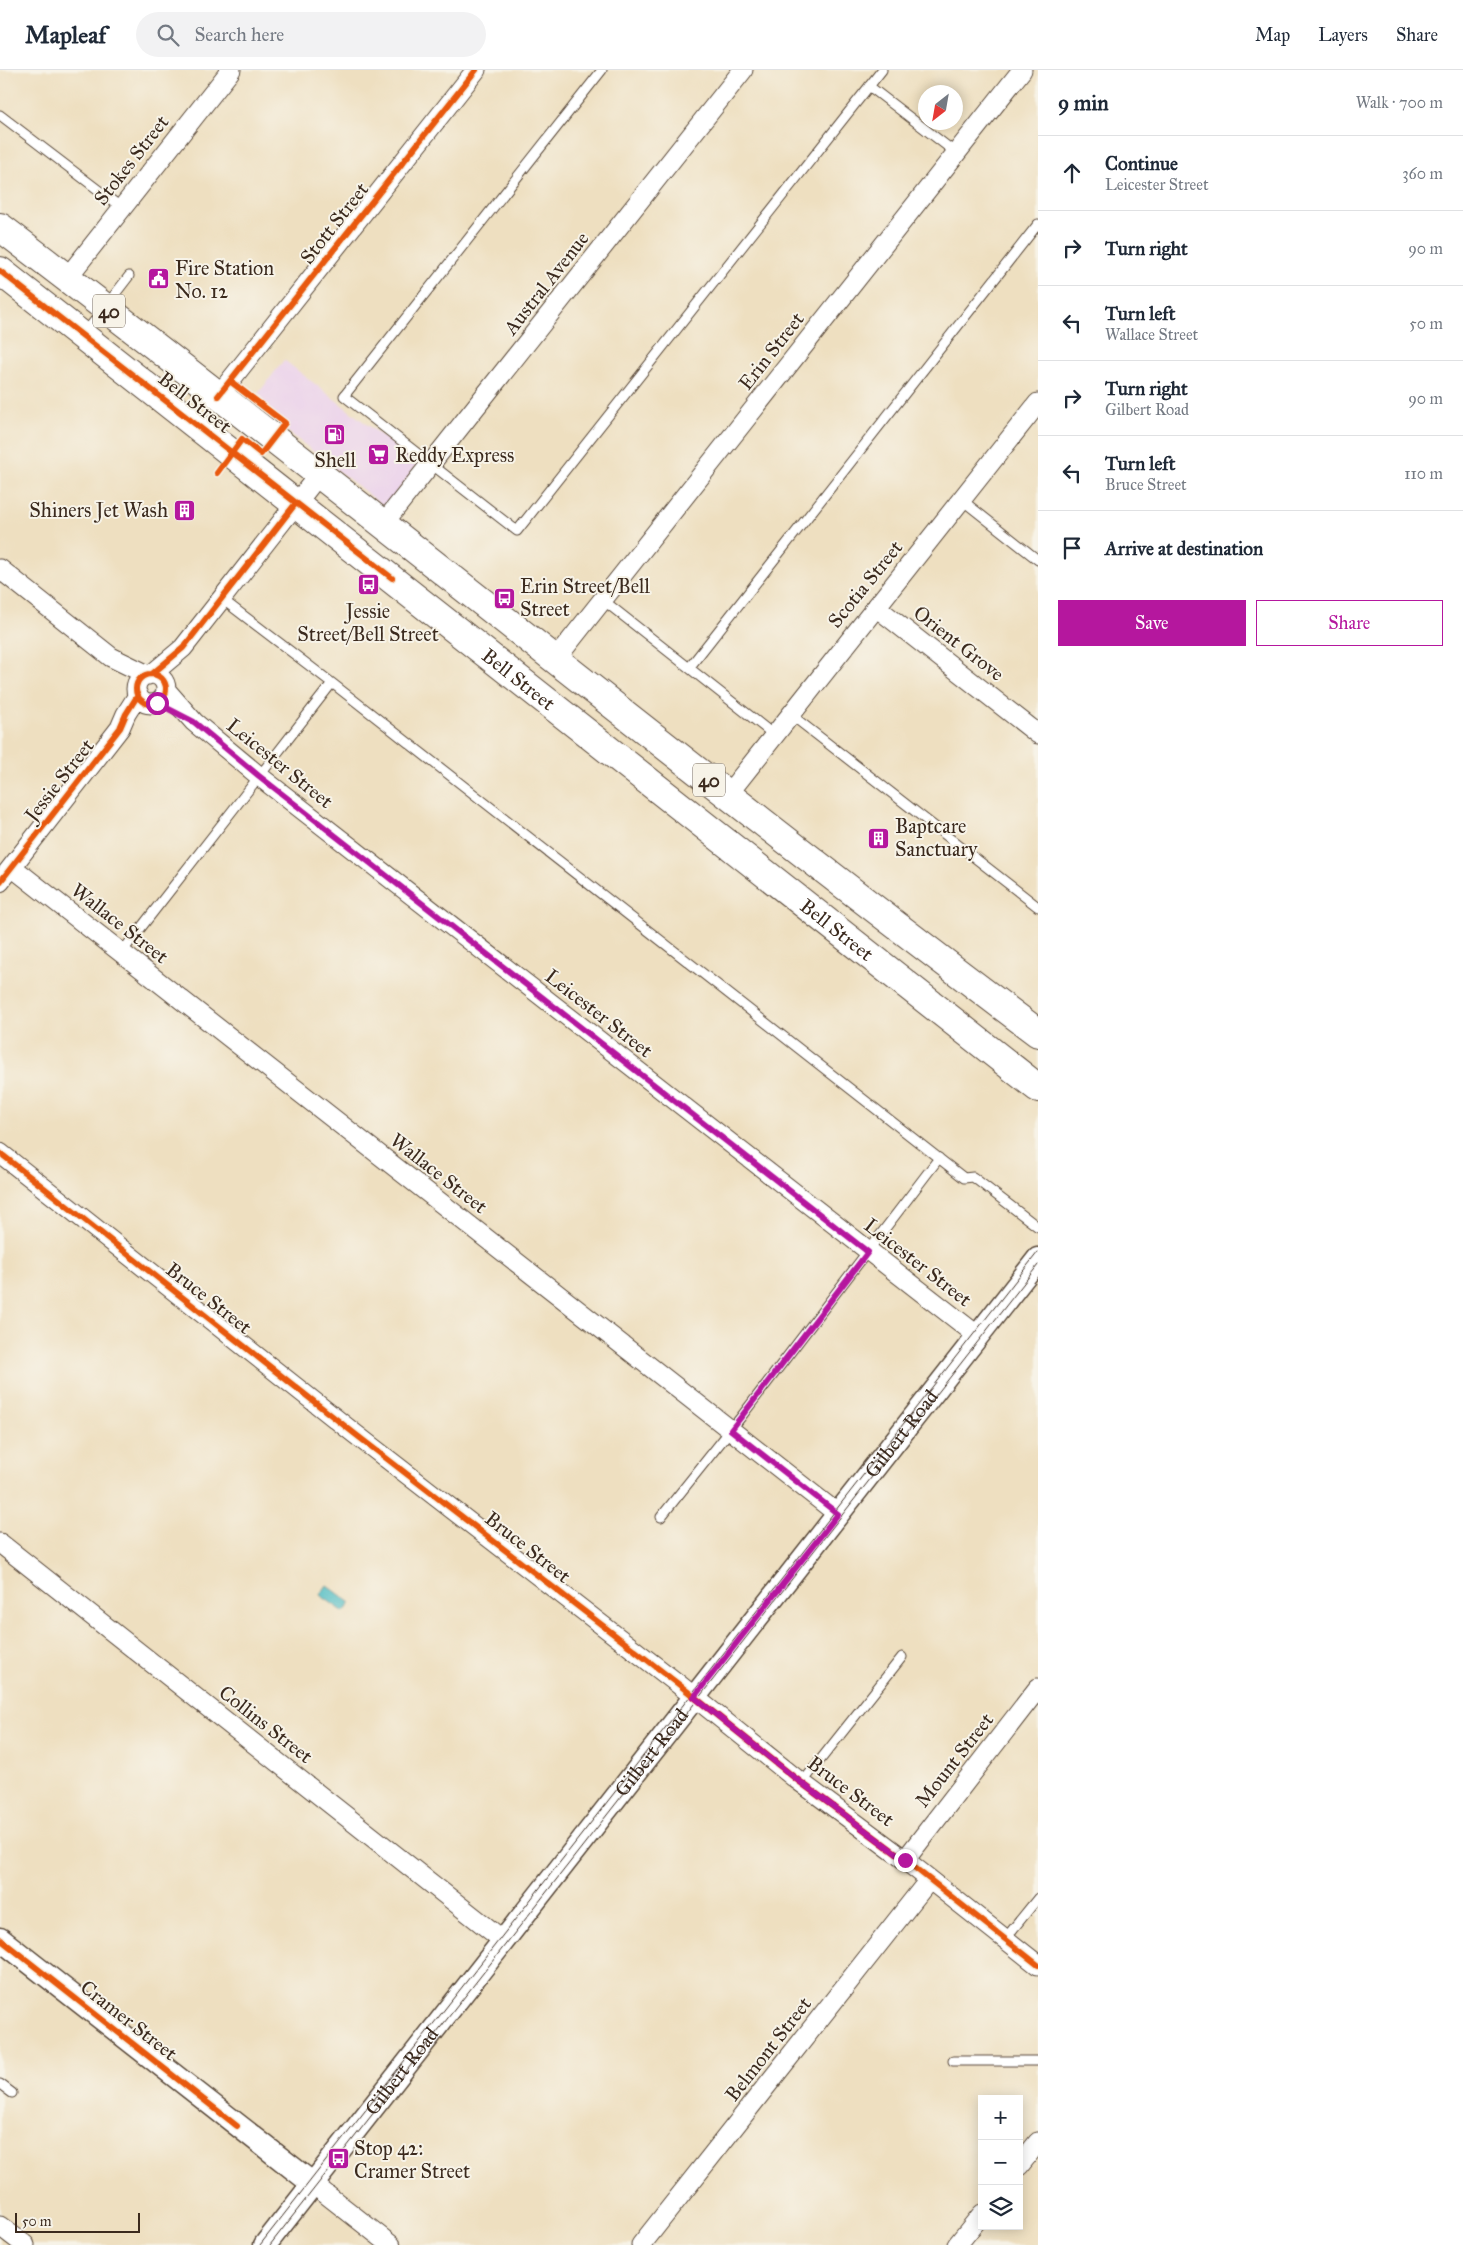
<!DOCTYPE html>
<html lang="en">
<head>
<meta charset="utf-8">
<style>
	body { margin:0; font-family:"IM FELL Great Primer",serif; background:#f2f2f3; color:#1f2937 }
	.controls { position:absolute; right:15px; bottom:15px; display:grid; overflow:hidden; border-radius:0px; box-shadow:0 2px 12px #0003 }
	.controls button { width:45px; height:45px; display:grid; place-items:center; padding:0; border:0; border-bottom:1px solid #e0e1e3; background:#fff; color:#1f2937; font:25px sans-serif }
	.compass { position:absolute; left:918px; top:15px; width:45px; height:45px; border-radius:50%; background:#fff; box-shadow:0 2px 12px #0003; rotate:211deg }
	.scale { position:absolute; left:15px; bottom:12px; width:125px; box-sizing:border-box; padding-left:5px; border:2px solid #3b2a1e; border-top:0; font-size:14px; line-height:18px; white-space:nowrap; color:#3b2a1e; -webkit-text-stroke:4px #f7f3e8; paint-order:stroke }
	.stop { position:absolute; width:15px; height:15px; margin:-11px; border:4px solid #b5179e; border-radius:50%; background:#fff }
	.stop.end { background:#b5179e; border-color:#fff; box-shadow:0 1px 5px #0008 }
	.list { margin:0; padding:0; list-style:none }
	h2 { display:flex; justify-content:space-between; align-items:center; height:65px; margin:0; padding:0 20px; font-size:21px }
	h2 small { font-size:16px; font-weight:400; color:#747a83 }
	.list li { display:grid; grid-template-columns:32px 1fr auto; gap:15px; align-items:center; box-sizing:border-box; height:75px; padding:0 20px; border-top:1px solid #e0e1e3 }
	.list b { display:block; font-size:19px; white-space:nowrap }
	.list p { margin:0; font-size:16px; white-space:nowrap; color:#747a83 }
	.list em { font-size:16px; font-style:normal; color:#747a83 }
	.actions { display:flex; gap:10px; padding:15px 20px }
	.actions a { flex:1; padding:11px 0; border:1px solid #b5179e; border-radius:0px; text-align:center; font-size:18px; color:#b5179e }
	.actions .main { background:#b5179e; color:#fff }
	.icon { flex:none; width:28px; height:28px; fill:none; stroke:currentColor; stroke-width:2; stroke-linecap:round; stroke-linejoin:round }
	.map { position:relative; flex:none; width:1038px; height:2175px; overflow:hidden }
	header { display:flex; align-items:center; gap:30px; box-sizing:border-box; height:70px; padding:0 25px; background:#fff; border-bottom:1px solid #e0e1e3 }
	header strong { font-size:24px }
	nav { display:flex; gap:28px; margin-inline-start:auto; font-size:18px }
	.search { width:350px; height:45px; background:#f2f2f3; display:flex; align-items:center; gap:12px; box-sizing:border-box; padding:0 18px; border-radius:28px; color:#747a83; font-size:19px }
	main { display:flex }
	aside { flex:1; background:#fff }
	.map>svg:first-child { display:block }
	.built { fill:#ebd1eb }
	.water { fill:#4dbcc3; stroke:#447370 }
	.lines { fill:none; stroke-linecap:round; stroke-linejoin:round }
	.service-casing { stroke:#564536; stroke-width:11 }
	.minor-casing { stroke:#564536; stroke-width:21 }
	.tertiary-casing { stroke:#564536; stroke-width:25 }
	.trunk-casing { stroke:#564536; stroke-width:30 }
	.service { stroke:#fff; stroke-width:9 }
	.minor { stroke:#fff; stroke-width:19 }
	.tertiary { stroke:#fff; stroke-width:22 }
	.trunk { stroke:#fff; stroke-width:28 }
	.tram { stroke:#3b2a1e; stroke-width:1 }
	.cycleway-casing { stroke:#f7f3e8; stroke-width:9 }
	.cycleway { stroke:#e8590c; stroke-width:6 }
	.route { stroke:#b5179e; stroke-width:6 }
	.labels { text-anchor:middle; stroke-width:4; stroke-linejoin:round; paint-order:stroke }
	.shield { fill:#f7f3e8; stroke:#73665b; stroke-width:1 }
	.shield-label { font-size:19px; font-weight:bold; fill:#3b2a1e }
	.street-label { font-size:20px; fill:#3b2a1e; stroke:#f7f3e8 }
	.poi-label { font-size:20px; fill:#3b2a1e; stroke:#f7f3e8; text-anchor:start }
</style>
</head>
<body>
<header>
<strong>Mapleaf</strong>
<div class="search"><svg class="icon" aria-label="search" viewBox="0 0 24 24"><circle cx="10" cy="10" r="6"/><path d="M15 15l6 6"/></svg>Search here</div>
<nav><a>Map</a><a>Layers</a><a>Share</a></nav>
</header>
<main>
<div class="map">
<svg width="1038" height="2175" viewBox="0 0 1038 2175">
	<rect width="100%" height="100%" fill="#f7f3e8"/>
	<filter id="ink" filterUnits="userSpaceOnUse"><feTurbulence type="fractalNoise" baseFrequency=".02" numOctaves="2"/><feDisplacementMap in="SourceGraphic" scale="10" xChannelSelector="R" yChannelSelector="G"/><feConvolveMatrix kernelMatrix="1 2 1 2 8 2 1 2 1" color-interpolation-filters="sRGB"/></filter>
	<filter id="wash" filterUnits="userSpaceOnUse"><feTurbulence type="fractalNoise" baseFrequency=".0096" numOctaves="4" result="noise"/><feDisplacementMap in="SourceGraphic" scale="20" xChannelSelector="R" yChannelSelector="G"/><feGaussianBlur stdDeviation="1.12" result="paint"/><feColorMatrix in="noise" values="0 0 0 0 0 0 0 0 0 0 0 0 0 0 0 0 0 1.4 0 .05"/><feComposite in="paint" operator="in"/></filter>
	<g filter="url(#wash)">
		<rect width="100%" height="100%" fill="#eedfc0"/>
		<!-- built -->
		<path class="built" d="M284,290L418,394L385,437L251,333Z"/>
		<!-- water -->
		<path class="water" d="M327,1515L351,1533L344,1542L320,1525Z"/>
	</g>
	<g filter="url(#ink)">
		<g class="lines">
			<defs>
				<path id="service" d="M602,0L344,326L517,461L882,0
					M869,16L956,83
					M0,45L122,138
					M85,263L129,206
					M962,430L1038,490
					M222,529L332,613L964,1108L973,1107L1038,1157
					M603,530L774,665
					M689,598L1038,154
					M790,644L1038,837
					M122,882L332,613
					M661,1447L741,1347L939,1088
					M802,1713L902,1587
					M1005,1869L1038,1828
					M953,1991H1038
					M0,2014L12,2023"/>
				<path id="minor" d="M67,208L231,0
					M218,326L476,0
					M383,454L743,0
					M0,499L111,587L148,605
					M876,537L1038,664
					M555,590L1022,0
					M152,604L183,578L320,403
					M136 619a15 15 0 1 1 30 0a15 15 0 1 1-30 0Z
					M166,620L194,652L259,706L978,1266
					M728,724L1038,333
					M12,797L838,1444
					M0,812L120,658L126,644L138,625
					M0,1083L355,1364L677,1613L795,1708L905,1790L1038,1895
					M0,1473L504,1871
					M905,1790L1038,1618
					M1019,2096L1038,2072
					M313,2114L391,2175
					M0,2156L25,2175
					M641,2175L929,1810
					M957,2175L982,2144"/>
				<g id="tertiary">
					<path d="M0,1869L313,2114"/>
					<path id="s1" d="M265,2175L1038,1189"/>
				</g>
				<g id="trunk">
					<path d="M0,157C349,422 688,700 1038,963"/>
					<path id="s2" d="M0,201L1038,1018"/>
				</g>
			</defs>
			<!-- service casing -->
			<use href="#service" class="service-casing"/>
			<!-- minor casing -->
			<use href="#minor" class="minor-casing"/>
			<!-- tertiary casing -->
			<use href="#tertiary" class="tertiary-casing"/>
			<!-- trunk casing -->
			<use href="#trunk" class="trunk-casing"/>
			<!-- service -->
			<use href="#service" class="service"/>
			<!-- minor -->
			<use href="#minor" class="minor"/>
			<!-- tertiary -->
			<use href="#tertiary" class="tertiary"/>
			<!-- trunk -->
			<use href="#trunk" class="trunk"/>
			<!-- tram -->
			<path class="tram" d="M260,2175L1038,1182
				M270,2175L1038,1195"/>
			<defs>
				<path id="cycleway" d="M0,201L392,508
					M218,326L476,0
					M217,403L242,369L261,384L285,353L230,311
					M152,604L183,578L296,433
					M136 619a15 15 0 1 1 30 0a15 15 0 1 1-30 0Z
					M0,812L120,658L126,644L138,625
					M0,1083L355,1364L677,1613L795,1708L905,1790L1038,1895
					M0,1869L237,2056"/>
			</defs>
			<!-- cycleway casing -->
			<use href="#cycleway" class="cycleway-casing"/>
			<!-- cycleway -->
			<use href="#cycleway" class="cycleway"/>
		</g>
	</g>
	<g class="lines" filter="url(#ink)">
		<!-- route -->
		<path class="route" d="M157,633L194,652L259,706L868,1182L731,1360L838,1444L694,1627L795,1708L905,1790"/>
	</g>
	<!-- icons -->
	<defs>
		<symbol id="civic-square" viewBox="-11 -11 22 22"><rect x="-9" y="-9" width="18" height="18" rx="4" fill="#b5179e" stroke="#f7f3e8"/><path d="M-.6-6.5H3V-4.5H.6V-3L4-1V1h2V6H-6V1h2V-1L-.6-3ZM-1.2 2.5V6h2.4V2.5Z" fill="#fff"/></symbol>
		<symbol id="fuel-square" viewBox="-11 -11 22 22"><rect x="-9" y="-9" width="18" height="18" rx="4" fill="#b5179e" stroke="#f7f3e8"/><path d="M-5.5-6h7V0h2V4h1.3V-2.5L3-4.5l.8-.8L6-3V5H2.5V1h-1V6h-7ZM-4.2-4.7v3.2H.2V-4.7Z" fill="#fff"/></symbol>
		<symbol id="supermarket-square" viewBox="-11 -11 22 22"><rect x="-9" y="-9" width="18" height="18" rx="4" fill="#b5179e" stroke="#f7f3e8"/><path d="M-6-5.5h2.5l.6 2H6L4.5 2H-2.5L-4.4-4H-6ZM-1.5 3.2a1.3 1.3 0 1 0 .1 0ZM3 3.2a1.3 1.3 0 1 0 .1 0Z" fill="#fff"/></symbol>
		<symbol id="building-square" viewBox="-11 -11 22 22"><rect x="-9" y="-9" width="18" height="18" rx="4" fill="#b5179e" stroke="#f7f3e8"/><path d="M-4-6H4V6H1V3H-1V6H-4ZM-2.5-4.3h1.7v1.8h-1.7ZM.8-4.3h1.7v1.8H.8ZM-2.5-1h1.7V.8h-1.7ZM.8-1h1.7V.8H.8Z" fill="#fff"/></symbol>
		<symbol id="bus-square" viewBox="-11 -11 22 22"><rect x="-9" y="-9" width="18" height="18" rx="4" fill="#b5179e" stroke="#f7f3e8"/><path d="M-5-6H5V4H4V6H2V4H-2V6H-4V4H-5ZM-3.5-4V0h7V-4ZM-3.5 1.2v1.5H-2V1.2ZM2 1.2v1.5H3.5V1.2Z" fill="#fff"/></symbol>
	</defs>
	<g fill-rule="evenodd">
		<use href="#civic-square" x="146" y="196" width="25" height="25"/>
		<use href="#fuel-square" x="322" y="352" width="25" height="25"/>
		<use href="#supermarket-square" x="366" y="372" width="25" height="25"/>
		<use href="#building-square" x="172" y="428" width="25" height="25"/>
		<use href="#bus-square" x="356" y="502" width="25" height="25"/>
		<use href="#bus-square" x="492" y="516" width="25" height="25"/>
		<use href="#building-square" x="866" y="756" width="25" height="25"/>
		<use href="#bus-square" x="326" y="2076" width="25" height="25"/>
	</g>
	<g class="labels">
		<!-- shield labels -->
		<g class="shield">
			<rect x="93" y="224.5" width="32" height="33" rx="4"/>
			<rect x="693" y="693.5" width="32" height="33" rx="4"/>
		</g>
		<g class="shield-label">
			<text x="109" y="248">40</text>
			<text x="709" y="717">40</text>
		</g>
		<!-- street labels -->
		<g class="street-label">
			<text transform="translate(131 90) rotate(-52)" y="7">Stokes Street</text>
			<text transform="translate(334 153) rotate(-52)" y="7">Stott Street</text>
			<text transform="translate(546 213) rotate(-52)" y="7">Austral Avenue</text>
			<text transform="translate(771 281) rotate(-52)" y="7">Erin Street</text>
			<text transform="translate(195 332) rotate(38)" y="7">Bell Street</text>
			<text transform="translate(865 514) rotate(-51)" y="7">Scotia Street</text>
			<text transform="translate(959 573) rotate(38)" y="7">Orient Grove</text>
			<text dy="7" stroke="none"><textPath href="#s2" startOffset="660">Bell Street</textPath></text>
			<text transform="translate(280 693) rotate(39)" y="7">Leicester Street</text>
			<text transform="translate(59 710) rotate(-52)" y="7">Jessie Street</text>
			<text transform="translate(120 853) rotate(38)" y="7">Wallace Street</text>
			<text dy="7" stroke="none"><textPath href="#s2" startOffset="1065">Bell Street</textPath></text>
			<text transform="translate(599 943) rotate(38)" y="7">Leicester Street</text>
			<text transform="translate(439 1103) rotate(38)" y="7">Wallace Street</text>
			<text transform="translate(918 1192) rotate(38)" y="7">Leicester Street</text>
			<text transform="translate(209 1228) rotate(38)" y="7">Bruce Street</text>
			<text dy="7" stroke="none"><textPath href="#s1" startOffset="1031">Gilbert Road</textPath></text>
			<text transform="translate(528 1477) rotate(38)" y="7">Bruce Street</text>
			<text transform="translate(266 1654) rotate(38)" y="7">Collins Street</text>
			<text dy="7" stroke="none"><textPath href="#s1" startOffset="626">Gilbert Road</textPath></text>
			<text transform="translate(954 1690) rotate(-52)" y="7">Mount Street</text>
			<text transform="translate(851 1721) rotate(37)" y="7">Bruce Street</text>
			<text transform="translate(129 1950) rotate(38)" y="7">Cramer Street</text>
			<text transform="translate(768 1979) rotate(-52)" y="7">Belmont Street</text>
			<text dy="7" stroke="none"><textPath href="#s1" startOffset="221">Gilbert Road</textPath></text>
		</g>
		<!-- poi labels -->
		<g class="poi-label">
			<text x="175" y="205">Fire Station<tspan x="175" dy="23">No. 12</tspan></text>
			<text x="395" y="392">Reddy Express</text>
			<text x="335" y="397" text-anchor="middle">Shell</text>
			<text x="168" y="447" text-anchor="end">Shiners Jet Wash</text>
			<text x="520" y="523">Erin Street/Bell<tspan x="520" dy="23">Street</tspan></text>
			<text x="368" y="548" text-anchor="middle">Jessie<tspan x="368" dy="23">Street/Bell Street</tspan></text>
			<text x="895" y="763">Baptcare<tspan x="895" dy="23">Sanctuary</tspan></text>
			<text x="354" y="2085">Stop 42:<tspan x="354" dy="23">Cramer Street</tspan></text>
		</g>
	</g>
</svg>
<div class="controls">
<button>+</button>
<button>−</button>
<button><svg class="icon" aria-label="layers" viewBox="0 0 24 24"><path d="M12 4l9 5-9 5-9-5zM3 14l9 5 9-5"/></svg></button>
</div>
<svg class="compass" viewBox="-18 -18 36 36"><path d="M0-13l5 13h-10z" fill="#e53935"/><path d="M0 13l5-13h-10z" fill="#747a83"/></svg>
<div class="scale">50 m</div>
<div class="stop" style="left:157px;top:633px"></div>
<div class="stop end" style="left:905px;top:1790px"></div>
</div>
<aside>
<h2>9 min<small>Walk · 700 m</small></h2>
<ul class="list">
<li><svg class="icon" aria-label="ahead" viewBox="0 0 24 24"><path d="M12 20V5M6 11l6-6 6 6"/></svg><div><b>Continue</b><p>Leicester Street</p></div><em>360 m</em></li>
<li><svg class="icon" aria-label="right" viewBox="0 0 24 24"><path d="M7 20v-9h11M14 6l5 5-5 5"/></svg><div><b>Turn right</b></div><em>90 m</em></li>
<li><svg class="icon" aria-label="left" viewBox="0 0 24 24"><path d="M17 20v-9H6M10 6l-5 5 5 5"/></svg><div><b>Turn left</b><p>Wallace Street</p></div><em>50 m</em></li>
<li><svg class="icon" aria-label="right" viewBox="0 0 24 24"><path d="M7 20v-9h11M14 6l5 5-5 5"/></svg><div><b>Turn right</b><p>Gilbert Road</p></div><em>90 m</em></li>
<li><svg class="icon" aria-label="left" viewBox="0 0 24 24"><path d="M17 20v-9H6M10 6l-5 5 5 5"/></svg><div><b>Turn left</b><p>Bruce Street</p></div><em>110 m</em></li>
<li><svg class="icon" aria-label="arrive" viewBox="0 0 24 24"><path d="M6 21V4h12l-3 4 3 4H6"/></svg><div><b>Arrive at destination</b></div></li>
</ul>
<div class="actions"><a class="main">Save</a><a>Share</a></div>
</aside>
</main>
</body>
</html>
